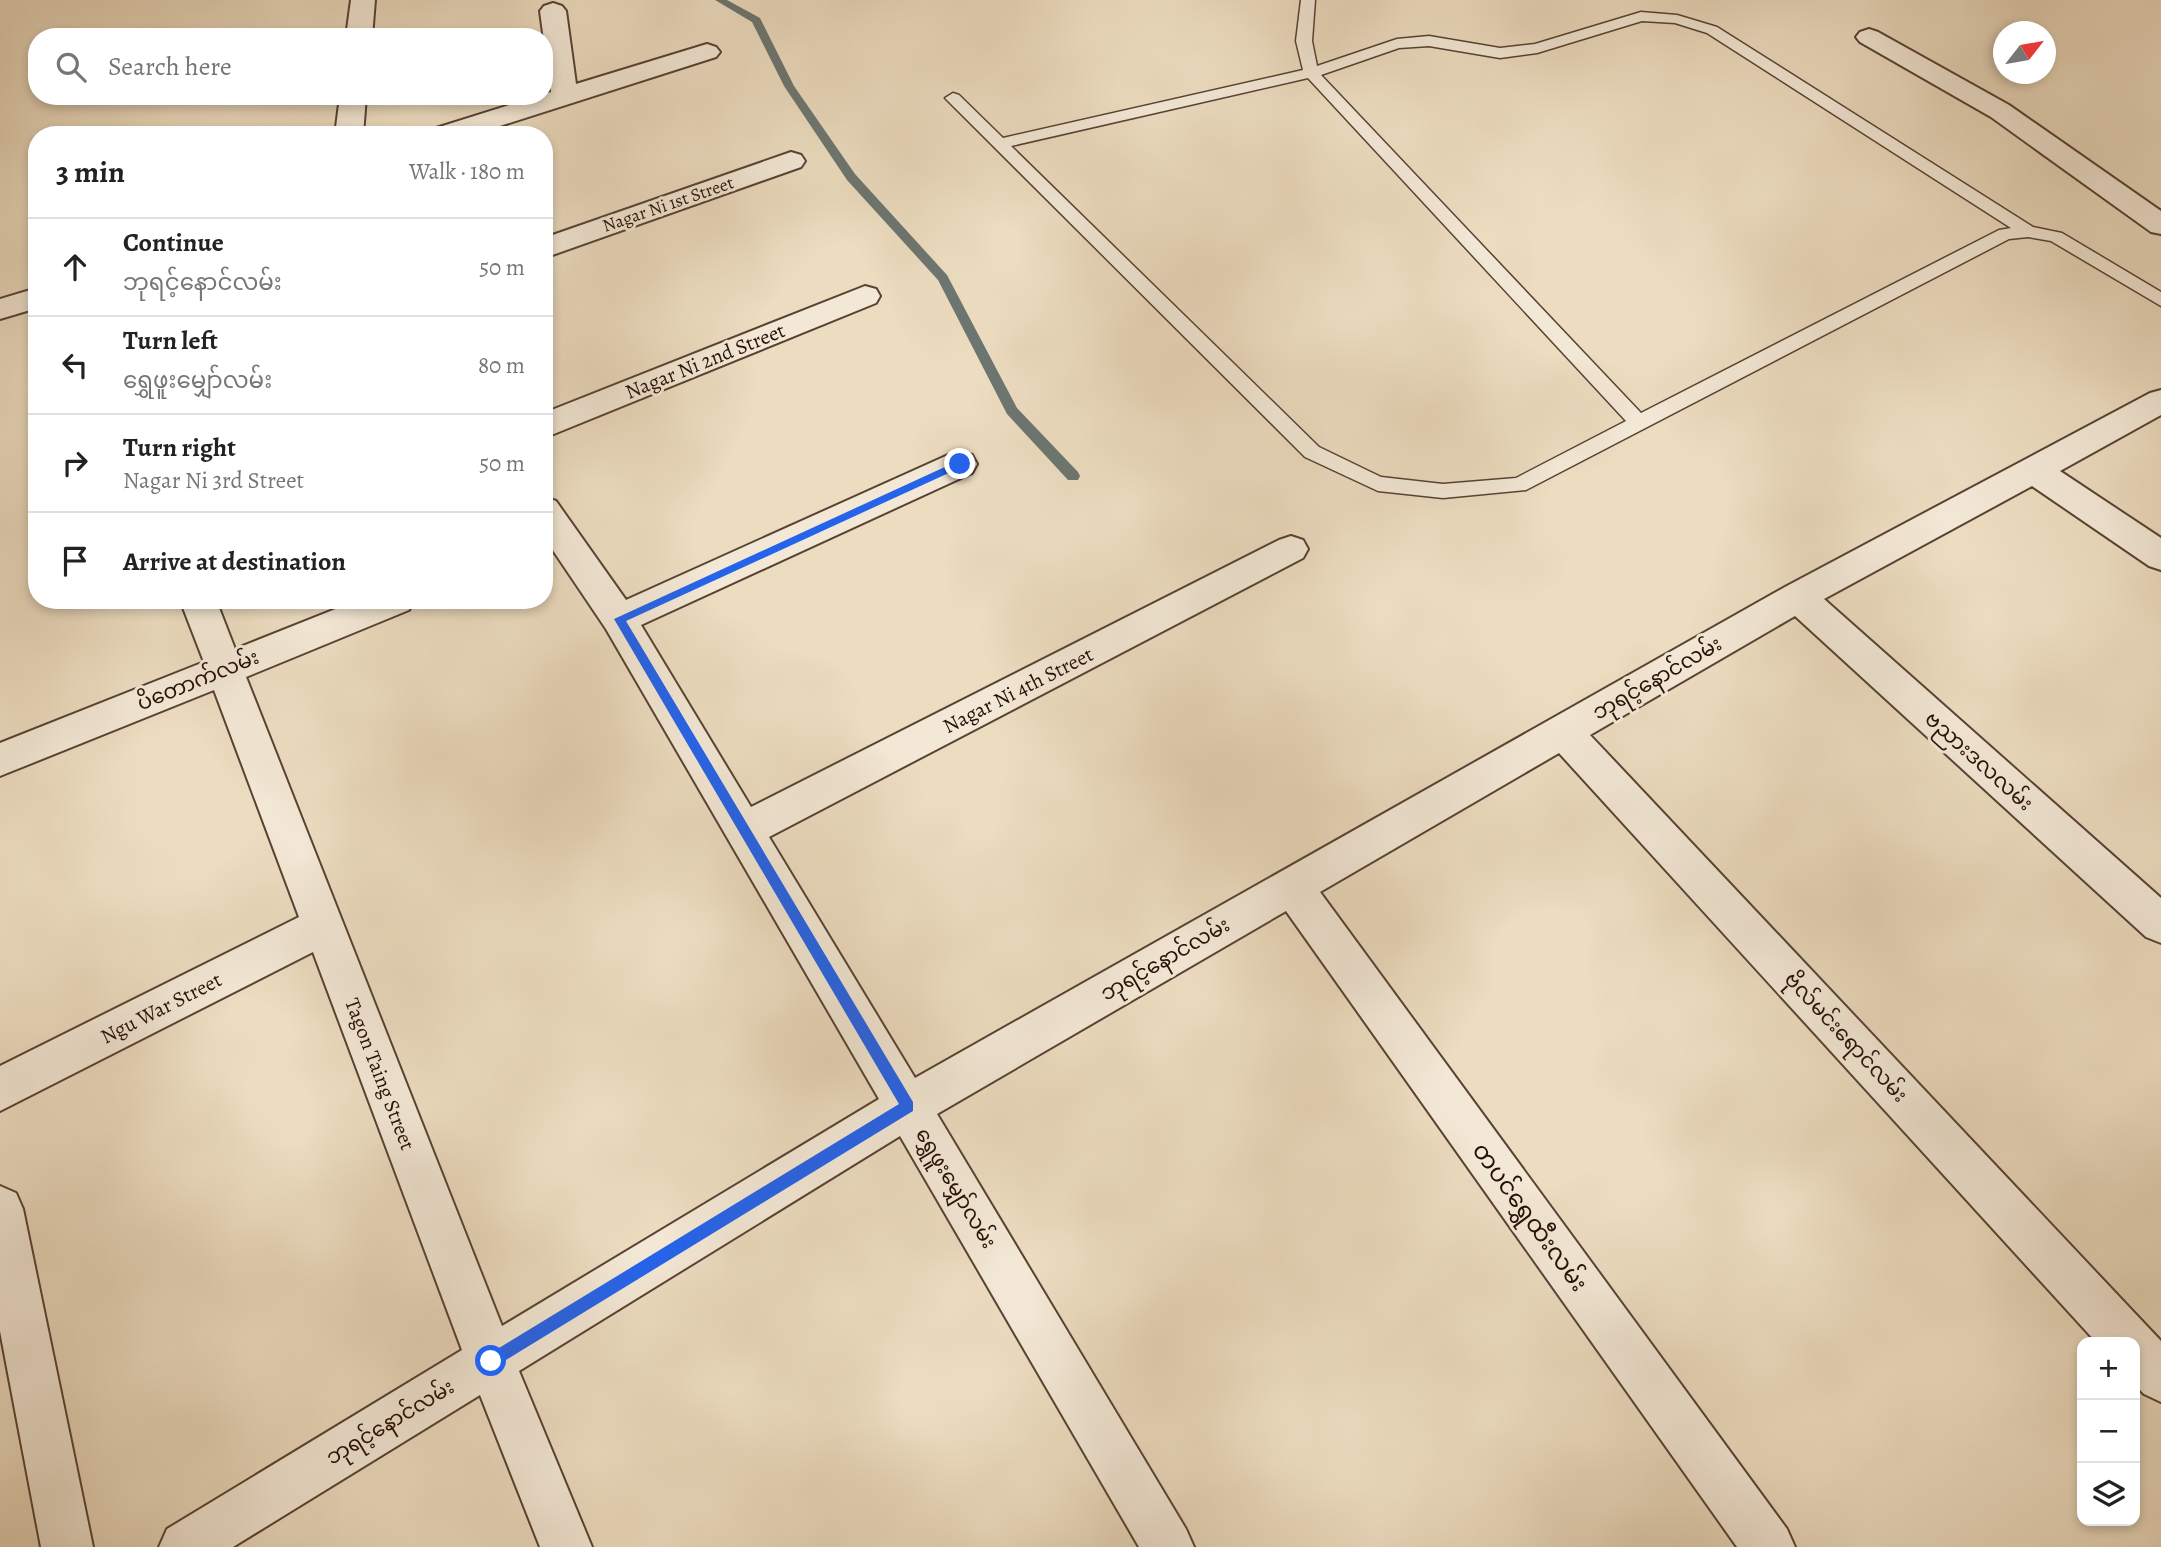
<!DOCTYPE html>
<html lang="en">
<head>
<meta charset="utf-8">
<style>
	body { margin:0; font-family:Alegreya,"Noto Sans Myanmar",serif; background:#f2f2f2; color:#222 }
	.controls { position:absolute; right:21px; bottom:21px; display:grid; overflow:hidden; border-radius:14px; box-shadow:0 4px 10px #0003 }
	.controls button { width:63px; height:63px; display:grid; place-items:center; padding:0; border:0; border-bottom:2px solid #e0e0e0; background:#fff; color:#222; font:35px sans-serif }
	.compass { position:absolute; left:1993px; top:21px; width:63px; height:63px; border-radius:50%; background:#fff; box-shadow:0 4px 10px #0003; rotate:59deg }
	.stop { position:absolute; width:21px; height:21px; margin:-16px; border:5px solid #2563eb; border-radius:50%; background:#fff }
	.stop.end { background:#2563eb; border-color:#fff; box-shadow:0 2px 7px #0008 }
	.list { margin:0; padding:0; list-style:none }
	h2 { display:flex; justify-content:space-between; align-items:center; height:91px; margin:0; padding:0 28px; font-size:30px }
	h2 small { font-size:23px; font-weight:400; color:#767676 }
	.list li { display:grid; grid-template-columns:46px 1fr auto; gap:21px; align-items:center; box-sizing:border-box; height:98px; padding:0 28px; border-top:2px solid #e0e0e0 }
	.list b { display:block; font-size:26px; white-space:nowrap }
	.list p { margin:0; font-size:23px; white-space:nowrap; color:#767676 }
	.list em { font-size:23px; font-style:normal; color:#767676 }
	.icon { flex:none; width:38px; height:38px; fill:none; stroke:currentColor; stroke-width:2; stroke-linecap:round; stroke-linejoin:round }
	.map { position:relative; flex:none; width:2161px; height:1547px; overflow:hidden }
	.search { position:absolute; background:#fff; box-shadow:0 4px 10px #0003; left:28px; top:28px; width:525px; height:77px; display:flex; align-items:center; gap:18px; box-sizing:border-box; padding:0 24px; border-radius:28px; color:#767676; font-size:26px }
	.panel { position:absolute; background:#fff; box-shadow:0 4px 10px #0003; left:28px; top:126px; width:525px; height:483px; border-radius:28px }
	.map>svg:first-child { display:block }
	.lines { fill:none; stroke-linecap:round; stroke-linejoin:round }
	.stream { fill:#6c7671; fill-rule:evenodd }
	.service-casing { stroke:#584234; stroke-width:3 }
	.minor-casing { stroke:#584234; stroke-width:4 }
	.service { fill:#f3e8d6; fill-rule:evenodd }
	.minor { fill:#f3e8d6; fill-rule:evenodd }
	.route { fill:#2563eb }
	.labels { text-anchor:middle; stroke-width:6; stroke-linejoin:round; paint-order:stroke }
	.far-street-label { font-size:18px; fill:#260f06; stroke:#f3e8d6 }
	.street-label { font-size:21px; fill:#260f06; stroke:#f3e8d6 }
	.near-street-label { font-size:24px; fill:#260f06; stroke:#f3e8d6 }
</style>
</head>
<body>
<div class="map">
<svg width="2161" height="1547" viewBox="0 0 2161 1547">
	<rect width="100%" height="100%" fill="#ecdcc0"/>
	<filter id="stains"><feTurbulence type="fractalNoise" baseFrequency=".00286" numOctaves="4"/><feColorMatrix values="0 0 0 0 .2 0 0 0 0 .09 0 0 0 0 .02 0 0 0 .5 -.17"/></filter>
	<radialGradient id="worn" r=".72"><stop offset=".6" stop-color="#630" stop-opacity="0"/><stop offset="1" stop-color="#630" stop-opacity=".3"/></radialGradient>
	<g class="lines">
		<!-- stream -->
		<path class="stream" d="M715,0H727L760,18L794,86L855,174L947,275L1017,408L1078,472L1080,476L1078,480H1068L1007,414L938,280L847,180L784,86L752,22Z"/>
		<defs>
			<path id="service" d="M1301,0H1315L1312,41L1317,66L1397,39L1429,36L1500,48L1535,44L1641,12L1677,15L1717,27L2033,227L2062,233L2161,292V306L2051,241L2028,237L2009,239L1526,490L1443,498L1378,491L1305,457L945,98L953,93L959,95L1003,138L1303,70L1296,41ZM1642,21L1675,23L1707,33L2011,228L1999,230L1641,413L1321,75L1399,48L1429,46L1500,58L1537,53ZM1308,78L1626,421L1516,478L1443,484L1381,477L1319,447L1011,146Z"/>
			<path id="minor" d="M351,0H375L372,37H346Z
				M553,3L562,6L566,11L576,84L707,44L716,47L720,52L716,57L472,135H430L433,129L551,92L540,11L544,6Z
				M1869,29L1878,32L2009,105L2161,211V234L2151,232L1991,117L1860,42L1856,37L1860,32Z
				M340,96H366L363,135H335Z
				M791,152L801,155L805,161L801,167L544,258V238Z
				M865,286L876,289L880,296L876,303L544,438V413Z
				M37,288V308L0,319V299Z
				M2161,390V415L2060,471L2161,538V570L2149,566L2032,486L1824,599L2161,898V943L2146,937L1795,616L1590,735L2161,1341V1402L2144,1394L2135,1385V1342H2096L1559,753L1320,892L1787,1529L1795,1547H1737L1286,911L937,1114L1186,1529L1194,1547H1139L900,1136L519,1371L592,1547H540L480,1395L233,1547H159L167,1529L462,1350L313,952L0,1111V1066L299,917L214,690L0,776V743L204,662L180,600H216L235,649L358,600H414L409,610L246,677L502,1326L879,1099L606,629L544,537V497L556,501L626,600L948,455L960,452L972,455L977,464L972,473L641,625L751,807L1279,540L1291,536L1303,540L1308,549L1303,558L769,837L915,1078L1785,587L2150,393Z
				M0,1186L16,1193L23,1209L93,1547H41L0,1331Z"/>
		</defs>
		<!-- service casing -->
		<use href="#service" class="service-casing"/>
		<!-- minor casing -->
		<use href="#minor" class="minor-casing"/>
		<!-- service -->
		<use href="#service" class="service"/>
		<!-- minor -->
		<use href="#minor" class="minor"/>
	</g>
	<!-- route -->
	<path class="route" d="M960,460L965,464L964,466L626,621L913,1102V1111L496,1366L491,1368L486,1366L484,1361L486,1356L899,1104L614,619Z"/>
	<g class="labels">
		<!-- far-street labels -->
		<g class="far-street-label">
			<text transform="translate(668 204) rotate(-19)" y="6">Nagar Ni 1st Street</text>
		</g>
		<!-- street labels -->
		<g class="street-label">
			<text transform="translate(705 361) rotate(-22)" y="7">Nagar Ni 2nd Street</text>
			<text transform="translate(1657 678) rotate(-30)" y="7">ဘုရင့်နောင်လမ်း</text>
			<text transform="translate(198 680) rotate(-22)" y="7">ပိတောက်လမ်း</text>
			<text transform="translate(1018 690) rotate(-27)" y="7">Nagar Ni 4th Street</text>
			<text transform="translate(1979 761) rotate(42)" y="7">ဗညားဒလလမ်း</text>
			<text transform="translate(1165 959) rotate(-30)" y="7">ဘုရင့်နောင်လမ်း</text>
			<text transform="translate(161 1008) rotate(-27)" y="7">Ngu War Street</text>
			<text transform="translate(1846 1037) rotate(47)" y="7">ဗိုလ်မင်းရောင်လမ်း</text>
			<text transform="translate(380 1074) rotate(69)" y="7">Tagon Taing Street</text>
			<text transform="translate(956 1188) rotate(59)" y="7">ရွှေဖူးမျှော်လမ်း</text>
			<text transform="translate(390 1422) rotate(-31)" y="7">ဘုရင့်နောင်လမ်း</text>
		</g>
		<!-- near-street labels -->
		<g class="near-street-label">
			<text transform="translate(1530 1217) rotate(54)" y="8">တပင်ရွှေထီးလမ်း</text>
		</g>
	</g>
	<rect width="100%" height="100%" filter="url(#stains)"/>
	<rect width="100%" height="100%" fill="url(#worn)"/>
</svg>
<div class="controls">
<button>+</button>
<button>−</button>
<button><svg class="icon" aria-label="layers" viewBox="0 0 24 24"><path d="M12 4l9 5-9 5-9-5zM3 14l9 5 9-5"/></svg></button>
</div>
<svg class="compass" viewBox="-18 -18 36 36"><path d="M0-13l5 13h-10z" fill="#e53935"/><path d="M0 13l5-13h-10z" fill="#767676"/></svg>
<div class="stop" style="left:491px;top:1361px"></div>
<div class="stop end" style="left:960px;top:464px"></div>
<div class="search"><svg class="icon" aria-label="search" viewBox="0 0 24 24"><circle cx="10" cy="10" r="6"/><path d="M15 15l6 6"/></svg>Search here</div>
<section class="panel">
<h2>3 min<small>Walk · 180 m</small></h2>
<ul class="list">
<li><svg class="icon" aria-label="ahead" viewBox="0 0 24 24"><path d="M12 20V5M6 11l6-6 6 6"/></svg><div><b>Continue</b><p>ဘုရင့်နောင်လမ်း</p></div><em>50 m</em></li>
<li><svg class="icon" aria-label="left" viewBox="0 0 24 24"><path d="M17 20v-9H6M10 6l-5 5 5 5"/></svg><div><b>Turn left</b><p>ရွှေဖူးမျှော်လမ်း</p></div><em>80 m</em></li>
<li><svg class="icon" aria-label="right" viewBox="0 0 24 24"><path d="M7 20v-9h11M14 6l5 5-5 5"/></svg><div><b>Turn right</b><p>Nagar Ni 3rd Street</p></div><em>50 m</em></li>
<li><svg class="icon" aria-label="arrive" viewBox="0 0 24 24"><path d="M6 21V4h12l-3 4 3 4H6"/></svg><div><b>Arrive at destination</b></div></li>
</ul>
</section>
</div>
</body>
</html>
